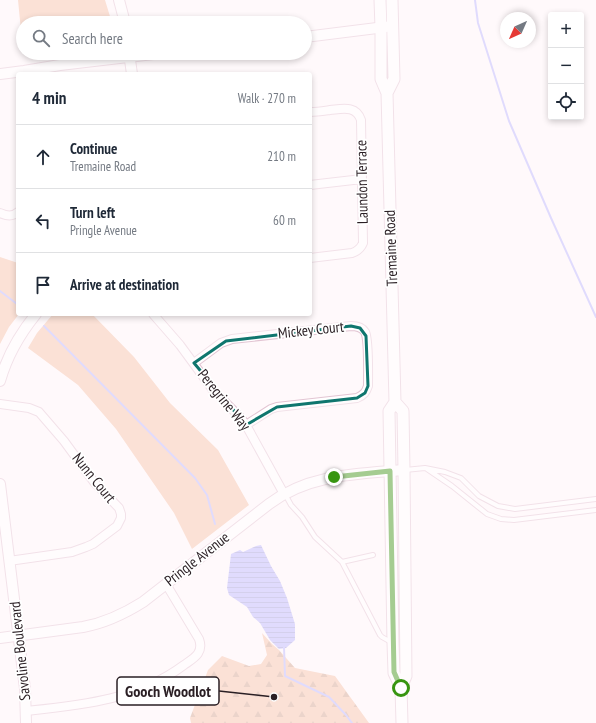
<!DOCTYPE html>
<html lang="en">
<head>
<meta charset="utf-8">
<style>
	body { margin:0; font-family:"PT Sans Narrow",sans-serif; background:#f2f2f3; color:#1f2937 }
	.controls { position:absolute; right:12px; top:12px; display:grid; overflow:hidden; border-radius:4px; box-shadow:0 2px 6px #0003 }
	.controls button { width:36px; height:36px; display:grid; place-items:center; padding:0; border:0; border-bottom:1px solid #e0e1e3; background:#fff; color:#1f2937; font:20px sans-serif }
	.compass { position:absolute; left:500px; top:12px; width:36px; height:36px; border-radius:50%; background:#fff; box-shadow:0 2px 6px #0003; rotate:225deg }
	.stop { position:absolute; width:12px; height:12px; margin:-9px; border:3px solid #389511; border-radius:50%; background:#fff }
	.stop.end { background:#389511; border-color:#fff; box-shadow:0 1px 4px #0008 }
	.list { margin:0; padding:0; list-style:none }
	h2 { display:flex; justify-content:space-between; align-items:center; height:52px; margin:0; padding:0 16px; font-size:17px }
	h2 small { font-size:13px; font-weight:400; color:#747a83 }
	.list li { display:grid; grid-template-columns:26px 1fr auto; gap:12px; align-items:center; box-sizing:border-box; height:64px; padding:0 16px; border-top:1px solid #e0e1e3 }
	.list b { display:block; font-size:15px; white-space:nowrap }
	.list p { margin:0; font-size:13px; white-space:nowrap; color:#747a83 }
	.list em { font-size:13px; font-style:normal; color:#747a83 }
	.icon { flex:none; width:22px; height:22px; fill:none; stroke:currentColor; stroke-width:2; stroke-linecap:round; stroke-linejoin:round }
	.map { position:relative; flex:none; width:596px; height:723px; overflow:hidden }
	.search { position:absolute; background:#fff; box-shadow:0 2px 6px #0003; left:16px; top:16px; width:296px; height:44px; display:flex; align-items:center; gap:10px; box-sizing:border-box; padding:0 14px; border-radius:22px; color:#747a83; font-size:15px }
	.panel { position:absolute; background:#fff; box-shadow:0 2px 6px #0003; left:16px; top:72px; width:296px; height:244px; border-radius:4px }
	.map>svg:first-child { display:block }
	.green { fill:#f6c3a9 }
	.forest { fill:url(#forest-firs) }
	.water { fill:url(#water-rules) }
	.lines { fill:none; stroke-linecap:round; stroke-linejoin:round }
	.stream { stroke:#bbb7fe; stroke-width:2 }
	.service-casing { stroke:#e3c5d3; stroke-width:6 }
	.minor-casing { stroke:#e3c5d3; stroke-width:10 }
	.tertiary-casing { stroke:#e3c5d3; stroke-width:12 }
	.secondary-casing { stroke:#e3c5d3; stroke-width:13 }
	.service { stroke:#fff; stroke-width:4 }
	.minor { stroke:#fff; stroke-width:8 }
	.tertiary { stroke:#fff; stroke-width:10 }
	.secondary { stroke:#fff; stroke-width:11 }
	.route { stroke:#389511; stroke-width:5 }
	.marked { fill:none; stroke:#0f766e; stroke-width:3; stroke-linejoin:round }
	.labels { text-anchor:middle; stroke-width:3.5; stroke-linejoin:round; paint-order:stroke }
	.street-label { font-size:15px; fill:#2a1f24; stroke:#fff }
	.leader { fill:none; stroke:#2a1f24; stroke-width:1.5 }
	.callout-dot { fill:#2a1f24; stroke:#fff; stroke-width:1.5 }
	.callout { fill:#fff; stroke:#2a1f24; stroke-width:1.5 }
	.callout-label { font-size:16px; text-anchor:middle; font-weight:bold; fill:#2a1f24 }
</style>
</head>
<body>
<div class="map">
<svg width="596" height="723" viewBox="0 0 596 723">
	<defs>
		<pattern id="forest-firs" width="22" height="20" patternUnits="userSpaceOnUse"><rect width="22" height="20" fill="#f6c3a9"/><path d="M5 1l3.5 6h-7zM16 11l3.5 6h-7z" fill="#d3a791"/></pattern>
		<pattern id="water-rules" width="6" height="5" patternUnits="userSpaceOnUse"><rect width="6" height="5" fill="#bbb7fe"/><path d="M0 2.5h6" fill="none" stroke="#a19dda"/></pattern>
	</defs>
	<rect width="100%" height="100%" fill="#fff9fb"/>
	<!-- green -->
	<path class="green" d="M18,0H105L112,23H23V30L21,31Z
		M0,257L18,263V314H19L9,327L0,344Z
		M53,314H92L134,357L170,403L218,450L249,505L192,549L174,513L116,429L78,385L28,348L37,333Z"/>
	<!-- forest -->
	<path class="forest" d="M262,633L272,644L279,650L295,668L335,676L369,723H191L190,718L208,670L222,656L249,666L261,664L267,655Z"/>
	<!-- water -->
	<path class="water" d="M261,545L271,566L280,581L287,598L295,624V640L286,648L279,649L270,640L260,623L253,617L247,607L229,595L227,588L231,554L240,550L243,552L256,546Z"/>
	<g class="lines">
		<!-- stream -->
		<path class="stream" d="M475,0L478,23L509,121L551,218L596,317
			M0,291L17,304
			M44,326L195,478L207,495L215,524
			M284,647L285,676L329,697L346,715L352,723"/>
		<defs>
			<path id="service" d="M427,469L452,486L487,514L501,519L514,520L596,510
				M405,470L425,468L445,472L461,478L479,496L498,506L515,509L596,499
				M285,494L291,505L302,517L315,537L342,562L380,635L382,637L391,642
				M342,562L373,555"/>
			<path id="minor" d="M310,112C317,112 323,111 330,110C342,109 356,105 361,120L363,243C361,248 358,251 352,253L310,258
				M310,185L362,179
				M0,213C7,216 12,217 18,212
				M153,314L180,345L213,390L240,417L246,425L284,494
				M194,363L221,343L232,339L351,326C356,326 362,327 365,332C369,339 368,375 368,386C366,392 364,395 357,398L277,407L271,409L246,425
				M0,404L29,408L39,412L64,441L94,482L119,508L121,514V518L117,526L93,544L86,547L72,552L9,561
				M26,711C82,705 137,700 184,665C194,658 204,653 199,639L166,584"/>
			<path id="tertiary" d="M119,0L125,23
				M305,37L393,26
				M129,53L132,74
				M0,74L24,71L60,65L162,53
				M0,381C7,356 19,335 36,314
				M0,484L25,689L26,723
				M0,638L83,627C105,623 124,614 143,602L269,504C309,474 357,474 404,470"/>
			<path id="secondary" d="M380,0L381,28V79L387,93L395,402L389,411L393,643L394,673L401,688L402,723
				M387,93L394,79L392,0
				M395,402L403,411L404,470L406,676L401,688"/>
		</defs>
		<!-- service casing -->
		<use href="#service" class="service-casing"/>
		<!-- minor casing -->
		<use href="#minor" class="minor-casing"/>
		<!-- tertiary casing -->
		<use href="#tertiary" class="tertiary-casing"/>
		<!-- secondary casing -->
		<use href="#secondary" class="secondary-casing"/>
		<!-- service -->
		<use href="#service" class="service"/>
		<!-- minor -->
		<use href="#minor" class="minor"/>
		<!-- tertiary -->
		<use href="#tertiary" class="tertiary"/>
		<!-- secondary -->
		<use href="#secondary" class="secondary"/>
	</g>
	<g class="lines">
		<!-- route -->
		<path class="route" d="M334,477L390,471L394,672L401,688"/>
	</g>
	<!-- marked area -->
	<path d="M0 0H596V723H0ZM351,326L360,328L366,336L368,386L365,393L357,398L277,407L246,425L194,363L226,341Z" fill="#fff9fb" fill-opacity=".55" fill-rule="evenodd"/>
	<path class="marked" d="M351,326L360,328L366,336L368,386L365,393L357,398L277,407L246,425L194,363L226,341Z"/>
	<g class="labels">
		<!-- street labels -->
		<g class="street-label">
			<text transform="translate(362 182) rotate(-91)" y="5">Laundon Terrace</text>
			<text transform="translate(391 248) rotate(-92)" y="5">Tremaine Road</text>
			<text transform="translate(311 330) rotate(-6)" y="5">Mickey Court</text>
			<text transform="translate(224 400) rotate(51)" y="5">Peregrine Way</text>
			<text transform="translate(94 478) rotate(51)" y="5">Nunn Court</text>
			<text transform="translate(197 559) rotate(-38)" y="5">Pringle Avenue</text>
			<text transform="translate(20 651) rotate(-96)" y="5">Savoline Boulevard</text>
		</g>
	</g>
	<!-- callouts -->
	<path class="leader" d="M274 697L219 691"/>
	<circle class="callout-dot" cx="274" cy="697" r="4"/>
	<rect class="callout" x="117" y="677" width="102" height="28" rx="4"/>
	<g class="callout-label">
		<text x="168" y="697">Gooch Woodlot</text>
	</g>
</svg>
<div class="controls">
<button>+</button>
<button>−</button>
<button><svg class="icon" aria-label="locate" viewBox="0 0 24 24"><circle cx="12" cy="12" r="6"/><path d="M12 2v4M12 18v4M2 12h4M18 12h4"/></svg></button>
</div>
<svg class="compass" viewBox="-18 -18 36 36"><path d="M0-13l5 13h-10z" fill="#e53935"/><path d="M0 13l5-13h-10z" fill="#747a83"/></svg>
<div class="stop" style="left:401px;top:688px"></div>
<div class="stop end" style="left:334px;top:477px"></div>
<div class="search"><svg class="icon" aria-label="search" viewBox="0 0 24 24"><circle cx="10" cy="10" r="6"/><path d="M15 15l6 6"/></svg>Search here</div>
<section class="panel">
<h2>4 min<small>Walk · 270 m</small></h2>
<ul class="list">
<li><svg class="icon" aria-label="ahead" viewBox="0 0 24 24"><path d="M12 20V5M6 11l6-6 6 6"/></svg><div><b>Continue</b><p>Tremaine Road</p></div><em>210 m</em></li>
<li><svg class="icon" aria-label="left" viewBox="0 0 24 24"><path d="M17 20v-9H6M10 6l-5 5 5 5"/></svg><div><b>Turn left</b><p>Pringle Avenue</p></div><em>60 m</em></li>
<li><svg class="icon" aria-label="arrive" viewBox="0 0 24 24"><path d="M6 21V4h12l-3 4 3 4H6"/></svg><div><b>Arrive at destination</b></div></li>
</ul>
</section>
</div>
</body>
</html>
